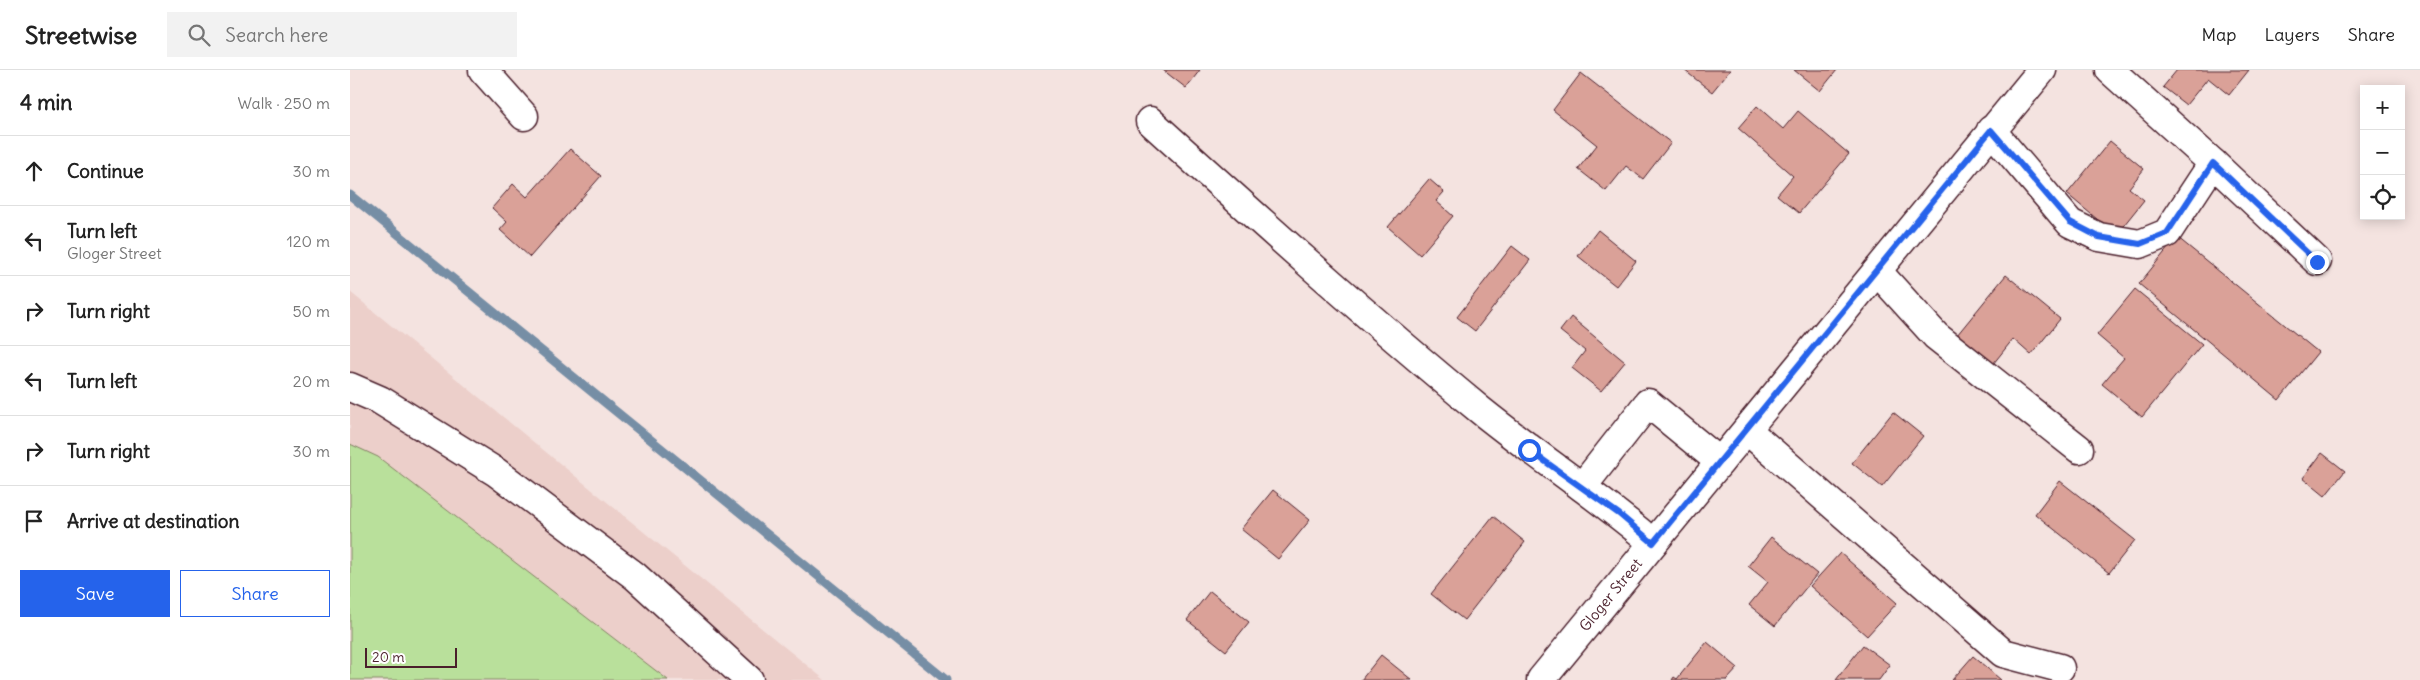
<!DOCTYPE html>
<html lang="en">
<head>
<meta charset="utf-8">
<style>
	body { margin:0; font-family:Delius,sans-serif; background:#f2f2f2; color:#222 }
	.controls { position:absolute; right:15px; top:15px; display:grid; overflow:hidden; border-radius:0px; box-shadow:0 2px 12px #0003 }
	.controls button { width:45px; height:45px; display:grid; place-items:center; padding:0; border:0; border-bottom:1px solid #e0e0e0; background:#fff; color:#222; font:25px sans-serif }
	.scale { position:absolute; left:15px; bottom:12px; width:92px; box-sizing:border-box; padding-left:5px; border:2px solid #4a1f2b; border-top:0; font-size:14px; line-height:18px; white-space:nowrap; color:#4a1f2b; -webkit-text-stroke:4px #fff; paint-order:stroke }
	.stop { position:absolute; width:15px; height:15px; margin:-11px; border:4px solid #2563eb; border-radius:50%; background:#fff }
	.stop.end { background:#2563eb; border-color:#fff; box-shadow:0 1px 5px #0008 }
	.list { margin:0; padding:0; list-style:none }
	h2 { display:flex; justify-content:space-between; align-items:center; height:65px; margin:0; padding:0 20px; font-size:21px }
	h2 small { font-size:16px; font-weight:400; color:#767676 }
	.list li { display:grid; grid-template-columns:32px 1fr auto; gap:15px; align-items:center; box-sizing:border-box; height:70px; padding:0 20px; border-top:1px solid #e0e0e0 }
	.list b { display:block; font-size:19px; white-space:nowrap }
	.list p { margin:0; font-size:16px; white-space:nowrap; color:#767676 }
	.list em { font-size:16px; font-style:normal; color:#767676 }
	.actions { display:flex; gap:10px; padding:15px 20px }
	.actions a { flex:1; padding:11px 0; border:1px solid #2563eb; border-radius:0px; text-align:center; font-size:18px; color:#2563eb }
	.actions .main { background:#2563eb; color:#fff }
	.icon { flex:none; width:28px; height:28px; fill:none; stroke:currentColor; stroke-width:2; stroke-linecap:round; stroke-linejoin:round }
	.map { position:relative; flex:none; width:2070px; height:610px; overflow:hidden }
	header { display:flex; align-items:center; gap:30px; box-sizing:border-box; height:70px; padding:0 25px; background:#fff; border-bottom:1px solid #e0e0e0 }
	header strong { font-size:24px }
	nav { display:flex; gap:28px; margin-inline-start:auto; font-size:18px }
	.search { width:350px; height:45px; background:#f2f2f2; display:flex; align-items:center; gap:12px; box-sizing:border-box; padding:0 18px; border-radius:0px; color:#767676; font-size:19px }
	main { display:flex }
	aside { flex:1; background:#fff }
	.map>svg:first-child { display:block }
	.built { fill:#eccfca }
	.green { fill:#b9e09b; stroke:#828063 }
	.lines { fill:none; stroke-linecap:round; stroke-linejoin:round }
	.stream { stroke:#768ea5; stroke-width:9 }
	.building { fill:#daa198; stroke:#4a1f2b }
	.minor-casing { stroke:#4a1f2b; stroke-width:31 }
	.minor { stroke:#fff; stroke-width:28 }
	.route { stroke:#2563eb; stroke-width:6 }
	.labels { text-anchor:middle; stroke-width:5; stroke-linejoin:round; paint-order:stroke }
	.street-label { font-size:15px; fill:#4a1f2b; stroke:#fff }
</style>
</head>
<body>
<header>
<strong>Streetwise</strong>
<div class="search"><svg class="icon" aria-label="search" viewBox="0 0 24 24"><circle cx="10" cy="10" r="6"/><path d="M15 15l6 6"/></svg>Search here</div>
<nav><a>Map</a><a>Layers</a><a>Share</a></nav>
</header>
<main>
<aside>
<h2>4 min<small>Walk · 250 m</small></h2>
<ul class="list">
<li><svg class="icon" aria-label="ahead" viewBox="0 0 24 24"><path d="M12 20V5M6 11l6-6 6 6"/></svg><div><b>Continue</b></div><em>30 m</em></li>
<li><svg class="icon" aria-label="left" viewBox="0 0 24 24"><path d="M17 20v-9H6M10 6l-5 5 5 5"/></svg><div><b>Turn left</b><p>Gloger Street</p></div><em>120 m</em></li>
<li><svg class="icon" aria-label="right" viewBox="0 0 24 24"><path d="M7 20v-9h11M14 6l5 5-5 5"/></svg><div><b>Turn right</b></div><em>50 m</em></li>
<li><svg class="icon" aria-label="left" viewBox="0 0 24 24"><path d="M17 20v-9H6M10 6l-5 5 5 5"/></svg><div><b>Turn left</b></div><em>20 m</em></li>
<li><svg class="icon" aria-label="right" viewBox="0 0 24 24"><path d="M7 20v-9h11M14 6l5 5-5 5"/></svg><div><b>Turn right</b></div><em>30 m</em></li>
<li><svg class="icon" aria-label="arrive" viewBox="0 0 24 24"><path d="M6 21V4h12l-3 4 3 4H6"/></svg><div><b>Arrive at destination</b></div></li>
</ul>
<div class="actions"><a class="main">Save</a><a>Share</a></div>
</aside>
<div class="map">
<svg width="2070" height="610" viewBox="0 0 2070 610">
	<rect width="100%" height="100%" fill="#f4e3e0"/>
	<filter id="ink" filterUnits="userSpaceOnUse"><feTurbulence type="fractalNoise" baseFrequency=".02" numOctaves="2"/><feDisplacementMap in="SourceGraphic" scale="10" xChannelSelector="R" yChannelSelector="G"/><feConvolveMatrix kernelMatrix="1 2 1 2 8 2 1 2 1" color-interpolation-filters="sRGB"/></filter>
	<g filter="url(#ink)">
		<!-- built -->
		<path class="built" d="M0,222L475,610H0Z"/>
		<!-- green -->
		<path class="green" d="M0,374L28,387L318,610H0Z"/>
		<g class="lines">
			<!-- stream -->
			<path class="stream" d="M0,125L596,610"/>
		</g>
		<!-- building -->
		<path class="building" d="M813,0H850L836,18Z
			M1334,0H1380L1362,22Z
			M1444,0H1487L1470,21Z
			M1827,0H1899L1879,25L1858,8L1836,35L1813,17Z
			M1231,3L1321,73L1293,109L1276,96L1256,121L1228,99L1247,75L1203,40Z
			M1407,36L1433,59L1448,41L1499,84L1449,143L1427,125L1443,106L1388,58Z
			M1760,71L1794,99L1779,118L1794,130L1766,165L1717,124Z
			M220,79L251,106L180,187L150,160L157,152L142,138L163,114L177,127Z
			M1079,109L1094,122L1086,131L1103,146L1070,185L1038,157Z
			M1248,160L1286,191L1266,216L1228,186Z
			M1827,167L1968,282L1929,330L1789,214Z
			M1162,176L1180,190L1125,261L1107,247Z
			M1656,205L1710,249L1681,285L1663,269L1643,294L1607,265Z
			M1785,219L1852,274L1792,347L1752,314L1774,288L1747,265Z
			M1221,247L1275,292L1251,321L1222,298L1235,281L1210,261Z
			M1543,342L1573,366L1532,417L1502,393Z
			M1972,383L1995,401L1975,426L1953,408Z
			M1710,411L1785,470L1759,503L1685,444Z
			M923,420L960,450L928,489L891,459Z
			M1143,446L1175,472L1114,550L1081,524Z
			M1421,467L1467,504L1425,556L1399,535L1418,512L1398,496Z
			M1490,483L1547,533L1517,566L1460,516Z
			M860,521L899,552L876,581L837,550Z
			M1357,572L1388,598L1377,610H1322L1324,607L1327,609Z
			M1513,575L1540,595L1529,610H1486Z
			M1031,585L1062,610H1011Z
			M1623,586L1651,610H1602Z"/>
		<g class="lines">
			<defs>
				<g id="minor">
					<path d="M133,0L174,46"/>
					<path d="M1760,0L1863,93L1967,191"/>
					<path d="M800,51C908,149 1017,247 1130,340C1187,386 1248,426 1303,473"/>
					<path d="M1641,60L1720,153L1749,167L1790,174L1817,163L1863,93"/>
					<path d="M1527,201L1586,266L1729,379"/>
					<path d="M0,317L30,330L146,402L285,506L399,610"/>
					<path d="M1397,360L1653,583L1710,598"/>
					<path d="M1232,417L1298,333L1370,392"/>
					<path id="s1" d="M1191,610L1692,0"/>
				</g>
			</defs>
			<!-- minor casing -->
			<use href="#minor" class="minor-casing"/>
			<!-- minor -->
			<use href="#minor" class="minor"/>
		</g>
	</g>
	<g class="lines" filter="url(#ink)">
		<!-- route -->
		<path class="route" d="M1179,380L1269,444L1303,473L1641,60L1720,152L1749,167L1790,174L1817,163L1863,93L1967,192"/>
	</g>
	<g class="labels">
		<!-- street labels -->
		<g class="street-label">
			<text dy="5" stroke="none"><textPath href="#s1" startOffset="110">Gloger Street</textPath></text>
		</g>
	</g>
</svg>
<div class="controls">
<button>+</button>
<button>−</button>
<button><svg class="icon" aria-label="locate" viewBox="0 0 24 24"><circle cx="12" cy="12" r="6"/><path d="M12 2v4M12 18v4M2 12h4M18 12h4"/></svg></button>
</div>
<div class="scale">20 m</div>
<div class="stop" style="left:1179px;top:380px"></div>
<div class="stop end" style="left:1967px;top:192px"></div>
</div>
</main>
</body>
</html>
